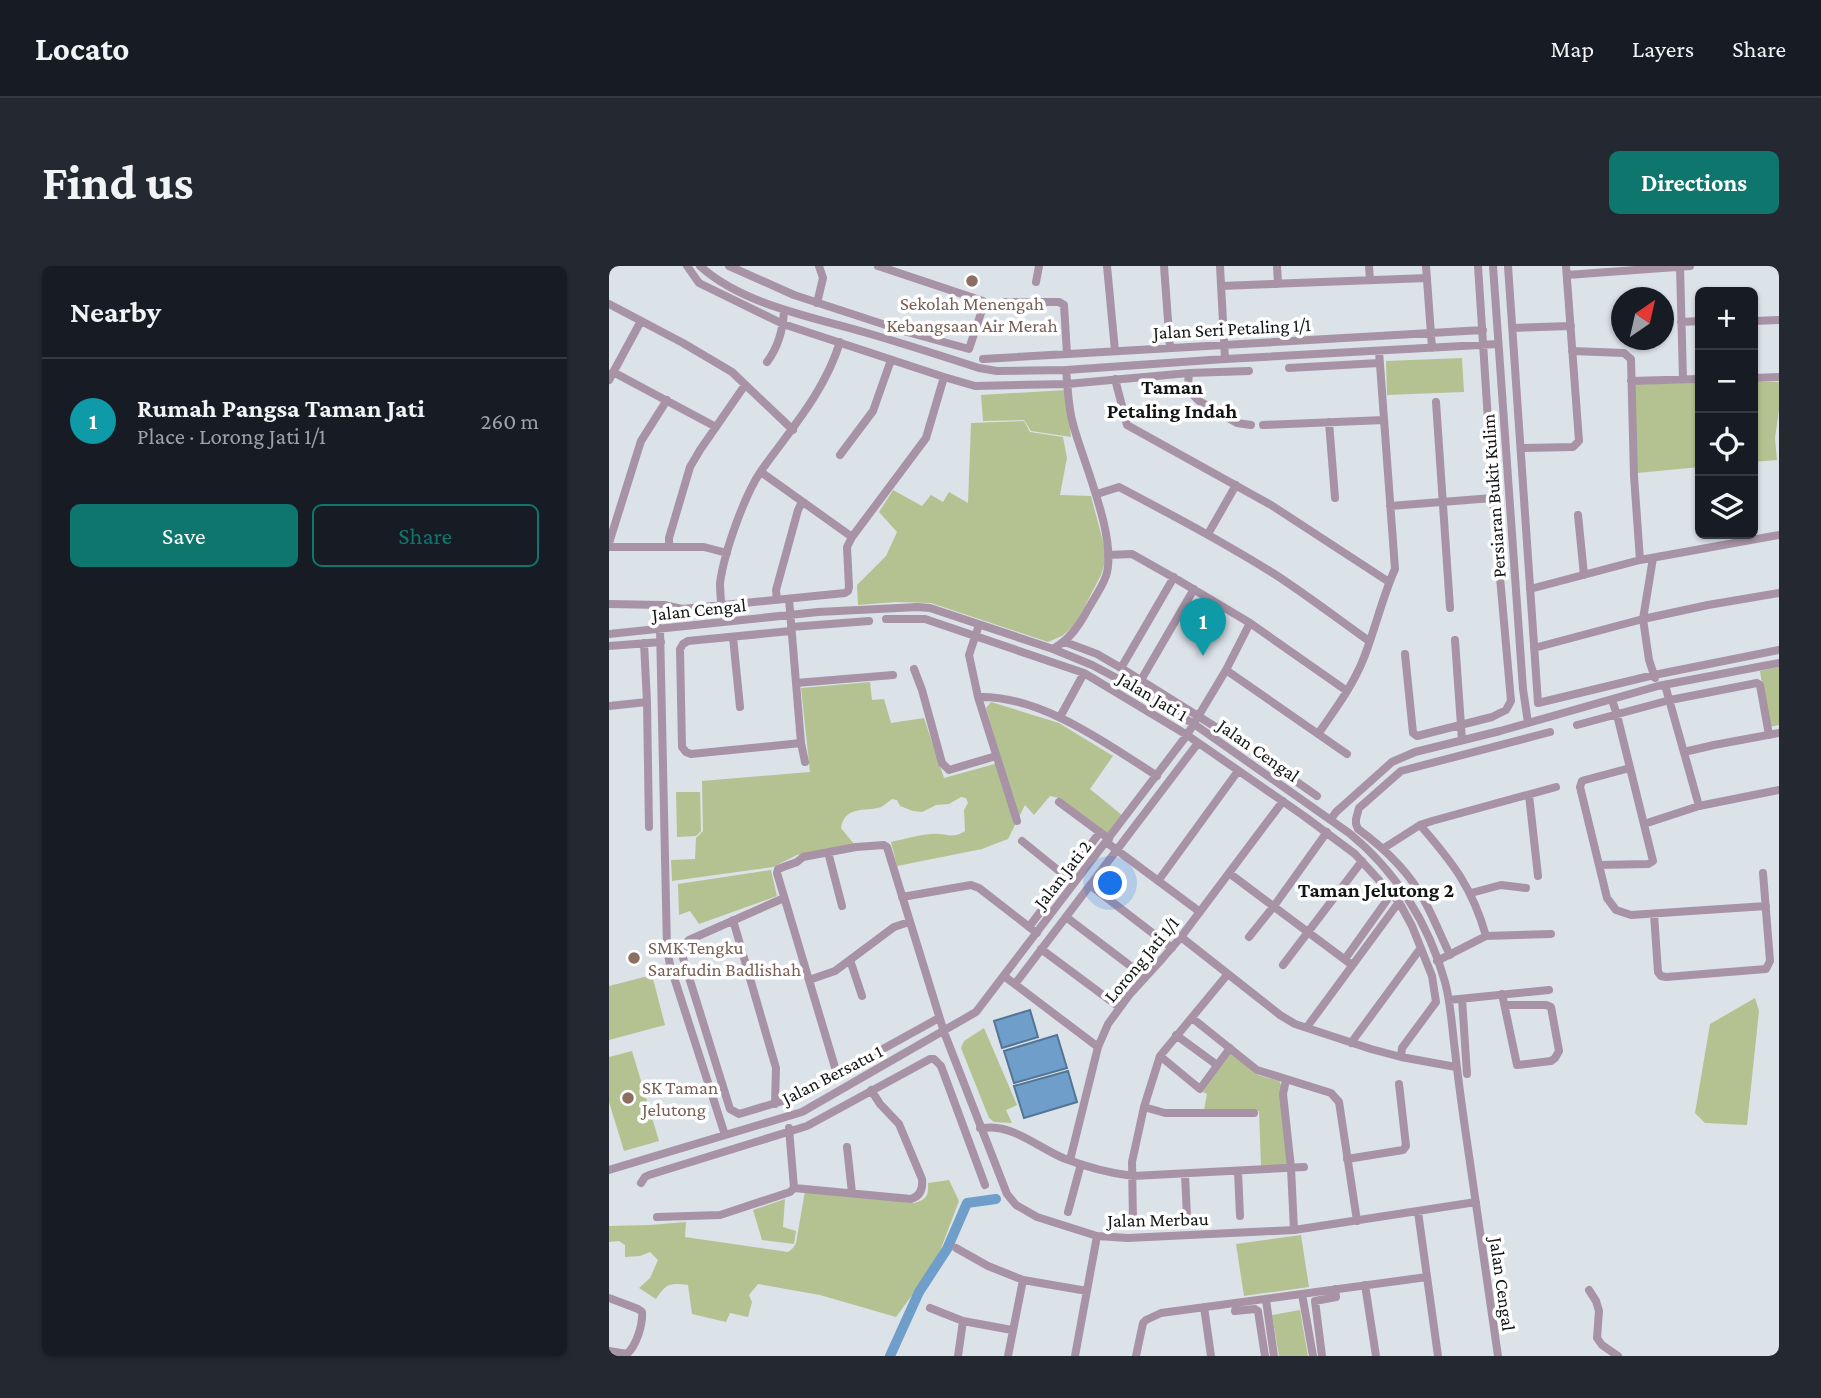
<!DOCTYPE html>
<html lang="en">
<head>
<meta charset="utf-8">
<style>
	body { margin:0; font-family:"Crimson Pro",serif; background:#242831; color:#f1f3f6 }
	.controls { position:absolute; right:21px; top:21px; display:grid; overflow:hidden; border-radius:10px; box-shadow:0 2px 5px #0004 }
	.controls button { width:63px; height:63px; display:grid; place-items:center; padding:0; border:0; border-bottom:2px solid #363941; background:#171b24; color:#f1f3f6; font:35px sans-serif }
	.compass { position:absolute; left:1002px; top:21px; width:63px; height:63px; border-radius:50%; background:#171b24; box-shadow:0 2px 5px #0004; rotate:34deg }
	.you { position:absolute; left:502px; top:618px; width:24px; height:24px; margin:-18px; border:5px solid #fff; border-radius:50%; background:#1a73e8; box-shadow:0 0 0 10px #1a73e833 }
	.badge { display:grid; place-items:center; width:46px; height:46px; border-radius:50%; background:#0f766e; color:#fff; font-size:23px; font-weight:700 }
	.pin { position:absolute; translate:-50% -58px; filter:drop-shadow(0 2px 4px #0008) }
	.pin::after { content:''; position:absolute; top:37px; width:24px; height:21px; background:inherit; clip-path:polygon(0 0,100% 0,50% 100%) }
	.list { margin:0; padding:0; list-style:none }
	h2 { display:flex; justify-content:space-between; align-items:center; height:91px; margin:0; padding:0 28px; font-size:30px }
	h2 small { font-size:23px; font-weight:400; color:#9ea1a6 }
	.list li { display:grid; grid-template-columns:46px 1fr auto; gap:21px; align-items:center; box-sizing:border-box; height:126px; padding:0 28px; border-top:2px solid #363941 }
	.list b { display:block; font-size:26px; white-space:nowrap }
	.list p { margin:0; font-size:23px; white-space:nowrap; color:#9ea1a6 }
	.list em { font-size:23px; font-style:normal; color:#9ea1a6 }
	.actions { display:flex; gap:14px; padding:21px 28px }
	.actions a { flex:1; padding:16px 0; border:2px solid #0f766e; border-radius:10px; text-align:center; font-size:24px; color:#0f766e }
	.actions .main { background:#0f766e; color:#fff }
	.icon { flex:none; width:38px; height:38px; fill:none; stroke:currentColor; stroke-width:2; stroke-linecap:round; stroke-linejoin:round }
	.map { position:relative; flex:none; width:1170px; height:1090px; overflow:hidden; border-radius:10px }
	header { display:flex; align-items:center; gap:42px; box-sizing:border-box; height:98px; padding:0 35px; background:#171b24; border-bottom:2px solid #363941 }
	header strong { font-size:33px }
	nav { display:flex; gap:38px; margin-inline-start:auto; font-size:24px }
	.intro { display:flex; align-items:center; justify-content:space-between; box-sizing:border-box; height:168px; padding:0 42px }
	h1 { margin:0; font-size:49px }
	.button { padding:18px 32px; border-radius:10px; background:#0f766e; color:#fff; font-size:24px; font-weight:700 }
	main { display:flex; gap:42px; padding:0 42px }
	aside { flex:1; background:#171b24; border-radius:10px; box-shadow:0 2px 5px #0004 }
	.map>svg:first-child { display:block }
	.green { fill:#b4c292 }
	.water { fill:#6f9ecb; stroke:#537595; stroke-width:2 }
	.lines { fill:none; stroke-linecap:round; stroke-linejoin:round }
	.river { stroke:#6f9ecb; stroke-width:10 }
	.minor { stroke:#a892a5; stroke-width:8 }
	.education-dot { fill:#8d6e63; stroke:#fff; stroke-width:2.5 }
	.labels { text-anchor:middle; stroke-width:7; stroke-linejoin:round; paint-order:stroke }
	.education-label { font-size:19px; fill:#785e54; stroke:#fff; text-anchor:start }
	.street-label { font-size:19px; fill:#121416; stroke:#fff }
	.neighbourhood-label { font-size:21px; font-weight:bold; fill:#121416; stroke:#fff }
</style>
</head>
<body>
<header>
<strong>Locato</strong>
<nav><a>Map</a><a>Layers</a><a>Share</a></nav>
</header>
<div class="intro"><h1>Find us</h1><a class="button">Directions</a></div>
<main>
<aside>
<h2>Nearby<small></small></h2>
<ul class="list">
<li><span class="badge" style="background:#0f9aa8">1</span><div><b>Rumah Pangsa Taman Jati</b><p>Place · Lorong Jati 1/1</p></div><em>260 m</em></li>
</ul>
<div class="actions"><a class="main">Save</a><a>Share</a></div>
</aside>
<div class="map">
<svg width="1170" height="1090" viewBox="0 0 1170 1090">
	<rect width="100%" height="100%" fill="#dbe2e8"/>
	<!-- green -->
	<path class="green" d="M853,92L855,126L778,129L777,95Z
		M1144,116H1170V144L1166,172L1168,194L1144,196Z
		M1091,117V201L1028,207L1023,118Z
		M457,124L462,171L422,165L415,154L374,155L372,129Z
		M415,155L421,166L454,171L458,192L451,229L482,230L496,283V296L492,309L466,359L453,370L439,376L322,337L287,336L249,339L248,319L277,290L288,266L270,246L284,224L313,240L322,229L334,236L340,226L359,237L362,157Z
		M1170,401V459L1160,461L1151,405Z
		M261,416L263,434L275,433L282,457L315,452L335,512L393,496L377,442L382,436L450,457L504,490L481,523L514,550L499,570L450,532L441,530L425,549L416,539L399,573L373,583L288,600L282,576C295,573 309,569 322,568C337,566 342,574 356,565L355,544L359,537L357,532L352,531L340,538L327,539L313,546L304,545L291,540L288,534L283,533C280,535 277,538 274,540C261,547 236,537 232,562L245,578L188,589L164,601L63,615L62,594L86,593L87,572L94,565L93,515L201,506L192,422Z
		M67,526H91L92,565L87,570L68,571Z
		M162,604L168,630L90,658L81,645L70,649L69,618Z
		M43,709L56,759L0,774V720Z
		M1146,732L1150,745L1138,859L1096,857L1086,847L1101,758Z
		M375,762L408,839L397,844L403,857L385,856L380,852L352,782L355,775Z
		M23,785L50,875L15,885L0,836V791Z
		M622,787L649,809L670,815L673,820L679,899L652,900L650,845L595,844L598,828L594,826Z
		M340,914L350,935L331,985L309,1021L287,1051L211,1029L149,1018L140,1029L143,1036L139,1051L121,1047L117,1056L83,1048L79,1019C60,1017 58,1017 47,1033L30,1022L41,1012L49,994L41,986L31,990L16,991V979L10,975L0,976V960L41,959L77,956L76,971L179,986L184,982L187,977L196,925L305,937C317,934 320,930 319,917Z
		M176,933L174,961L187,965L185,978L153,974L144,944Z
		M692,969L700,1021L635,1030L627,978Z
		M691,1044L699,1090H670L663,1049Z"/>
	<!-- water -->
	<path class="water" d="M421,744L429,771L393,782L385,755Z
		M448,769L458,802L405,817L395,785Z
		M459,805L468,836L415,852L405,820Z"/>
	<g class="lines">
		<!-- river -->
		<path class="river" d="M281,1090L310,1026L338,983L358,937L387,933"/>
		<!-- minor -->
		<path class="minor" d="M78,0L90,17L174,58L335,111L366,120L458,118L580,107L640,105
			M91,0C134,39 204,51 258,67C296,78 333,90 370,102L388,105L457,104L616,93L889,78
			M120,0L185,29L298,66L360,83L374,41V35L269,0
			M498,0L506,85
			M555,0L561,82
			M611,0L616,93
			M668,0L669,18
			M760,0L761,14
			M817,0L823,82
			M884,0L914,423L919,457
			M899,0L929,437L1045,409L1170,384
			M1071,1L1074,113
			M958,9L1081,0
			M427,16L430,0
			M612,20L818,12
			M396,36H450L455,39L458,88
			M208,37L214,12L210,0
			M0,38L74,77L123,106L184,164
			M1144,55L1170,54
			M1072,56L1091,55
			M904,62L962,60
			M963,85L1015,87L1022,93L1025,210L1031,294
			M374,93L874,64
			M158,96C170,80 174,64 175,45
			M680,102L770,97
			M4,106L107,161
			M580,107L579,119L583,128L590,135L628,157L642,159
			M1144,112L1170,111
			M506,113L518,159L662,239L780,316
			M0,114L32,55
			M1022,115L1091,113
			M827,136L841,342
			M720,156L726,232
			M654,159L775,154
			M912,182L964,181L970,175L957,0
			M231,189L264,145L282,94
			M152,206L243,271
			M488,228L510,221C563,249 616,277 667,309C699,330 729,353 760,375
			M781,240L884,232
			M969,249L975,309
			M599,268L627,219
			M0,277L32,175L58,134
			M0,281H95L118,287
			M60,281V272L81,201L91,184L136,119
			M499,289L523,288L569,314L641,357L738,425
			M1044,292L1034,353L1040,394L1046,412
			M921,323L1031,294L1170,269
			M180,333L192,477L196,496
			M168,334L167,324L189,244L193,236
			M0,338L55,339L73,343L236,327L239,325L240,321L238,281L243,271L317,172L335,111
			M112,339C112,332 111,324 111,317C115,287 135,230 152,205C182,163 215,127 231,76
			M277,353H316L475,407L578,469L695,550L746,588L790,636L803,660L823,710L827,736L793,782L792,791
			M370,359L360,389L369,431L408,555
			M182,361L260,355
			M51,362L58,683L61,699L116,869
			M182,365L79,375L74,378L71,383L73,481L77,486L82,488L192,477
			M0,368L209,346L309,341L321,342L444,383L483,399L515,416L585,458L740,567C787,605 820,658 836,716C842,738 843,762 846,785C849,813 853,841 857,869C868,943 878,1016 889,1090
			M124,371L131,441
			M846,374L853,474
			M456,376L488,388L512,402L637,480L708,530
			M35,377L38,436L40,561
			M0,380L52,376
			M925,382L1034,353L1099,339L1170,327
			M444,383C461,373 470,360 479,343C485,333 493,321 497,310C509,273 474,196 464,158C459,141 459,122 457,104
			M796,388L804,467L808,470L883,451L897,444L902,435L884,232L869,0
			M512,402L565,311
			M305,403L313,424L333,497L340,504L387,490
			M617,404L738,488
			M532,414L585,323
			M187,417L284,409
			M1056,419L1090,540
			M369,431C431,429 497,477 548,510
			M0,440L38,436
			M451,451L475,407
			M968,459L1061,434L1148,417L1151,419L1160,469
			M709,468C725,445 743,421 754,394C766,364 773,332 786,303L770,85
			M1075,486L1105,479L1170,467
			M1021,502L976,514L973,515L971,521L998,632L1007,644L1022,649L1157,640
			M920,529L929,610
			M450,536L500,573
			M722,553L727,546L783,496L806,486L891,465L1049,420L1170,397
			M1035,558L1090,540L1170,524
			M811,559C844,597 863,621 877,670
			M413,575L460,613
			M497,576L591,646
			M775,582L811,559L823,555L947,521
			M219,586L233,640
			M990,599L1039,598L1044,595L1008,449L1003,434
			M620,607L743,699
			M549,615L629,505
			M481,619L563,682
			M862,627L892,619L917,622
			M293,631L362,619L370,622L428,667
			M175,632L80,674L75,680L74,692L121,843L130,848L187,831L330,752
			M1045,648L1049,706L1052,710L1057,711L1157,703L1161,695L1154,607
			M457,651L536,711
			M124,654L167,802L166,838
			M420,661L491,566
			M572,671L671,749L686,758L762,783L792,791L847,801
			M640,671L665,640L718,566
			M432,683L510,741
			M841,689C832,671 825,652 815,634C800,606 775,582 749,563L747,558V553L750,542L792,505L941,466
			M736,693L783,627
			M241,694L253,730
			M828,695L877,670L942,668
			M674,699L753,595
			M395,710L489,781
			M200,714L226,705L285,661L300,656
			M406,718L589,477
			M893,728L908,799L942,795L946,792L950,785L942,741L937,739H896
			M853,733L858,808
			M840,734L940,724
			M583,752L648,804L722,827L730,836L748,955
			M698,761L790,636
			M567,769L608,799
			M742,777L811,683
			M551,790L591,823L621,782
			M228,808L168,607L169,603L188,596L194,591L247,581L275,579L278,581L335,766L398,928L407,939L428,951L488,970L519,972L685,964L867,936
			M677,814L674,828L682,902L685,964
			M535,841L556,847H645
			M180,862L185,922
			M371,862C377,862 383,861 388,862C411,865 433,883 454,892C477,901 499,907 524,910L695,901
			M238,881L243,927
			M738,893L794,884L797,880L790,818
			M461,894L489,781L499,758L521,728L553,693L572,671L674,535
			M0,904L193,846L367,746L578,469L617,404L641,357
			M629,905L631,950
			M576,908L578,951
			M32,917L36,911L40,909L198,860L321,793H325L332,800L376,919
			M185,922L302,933C312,930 314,922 313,913L290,858L271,838L262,824
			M459,946L472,898
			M809,946L829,1090
			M48,951L111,949L181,926L185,922
			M524,955L523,896L535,841L551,790L618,709
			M347,982L379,1000L414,1014L478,1025
			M756,1019L767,1090
			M980,1024L987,1035L990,1045L988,1072L993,1079L1009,1090
			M693,1028L704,1090
			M0,1032L29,1043L33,1046C34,1059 27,1080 18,1088L0,1085
			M657,1034L665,1090
			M595,1041L602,1090
			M321,1042L354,1055L403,1064
			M626,1045L646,1043L649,1045L656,1090
			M349,1090L354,1055
			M399,1090L414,1014
			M466,1090L488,970
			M527,1090L534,1057L537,1054L552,1047L818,1011
			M713,1090L706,1035L727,1031L726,1023"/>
	</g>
	<!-- markers -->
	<g class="education-dot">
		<circle cx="363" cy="15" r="7"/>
		<circle cx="25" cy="692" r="7"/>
		<circle cx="19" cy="832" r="7"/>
	</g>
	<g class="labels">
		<!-- education labels -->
		<g class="education-label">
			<text x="363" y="44" text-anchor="middle">Sekolah Menengah<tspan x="363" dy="22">Kebangsaan Air Merah</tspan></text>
			<text x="39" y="688">SMK Tengku<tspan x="39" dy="22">Sarafudin Badlishah</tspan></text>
			<text x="33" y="828">SK Taman<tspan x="33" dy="22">Jelutong</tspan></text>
		</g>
		<!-- street labels -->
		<g class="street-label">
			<text transform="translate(623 62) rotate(-3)" y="7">Jalan Seri Petaling 1/1</text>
			<text transform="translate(884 230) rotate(-94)" y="7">Persiaran Bukit Kulim</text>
			<text transform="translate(90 343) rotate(-6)" y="7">Jalan Cengal</text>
			<text transform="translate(544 430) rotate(31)" y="7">Jalan Jati 1</text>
			<text transform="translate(650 484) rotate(35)" y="7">Jalan Cengal</text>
			<text transform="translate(453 608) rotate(-52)" y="7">Jalan Jati 2</text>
			<text transform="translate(532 693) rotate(-50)" y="7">Lorong Jati 1/1</text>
			<text transform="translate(223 808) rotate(-27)" y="7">Jalan Bersatu 1</text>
			<text transform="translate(549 953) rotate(-1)" y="7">Jalan Merbau</text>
			<text transform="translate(894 1018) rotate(82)" y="7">Jalan Cengal</text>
		</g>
		<!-- neighbourhood labels -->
		<g class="neighbourhood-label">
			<text x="563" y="128">Taman<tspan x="563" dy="24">Petaling Indah</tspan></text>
			<text x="767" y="631">Taman Jelutong 2</text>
		</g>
	</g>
</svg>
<div class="controls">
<button>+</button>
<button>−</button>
<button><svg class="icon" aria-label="locate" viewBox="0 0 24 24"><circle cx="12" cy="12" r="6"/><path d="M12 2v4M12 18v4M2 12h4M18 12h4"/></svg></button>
<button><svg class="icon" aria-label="layers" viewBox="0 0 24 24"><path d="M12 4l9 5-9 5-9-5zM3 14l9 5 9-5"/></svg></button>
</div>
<svg class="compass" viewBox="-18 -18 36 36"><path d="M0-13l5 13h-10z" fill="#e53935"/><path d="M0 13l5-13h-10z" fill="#9ea1a6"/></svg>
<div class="you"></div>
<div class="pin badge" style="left:594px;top:390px;background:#0f9aa8">1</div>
</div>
</main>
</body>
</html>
